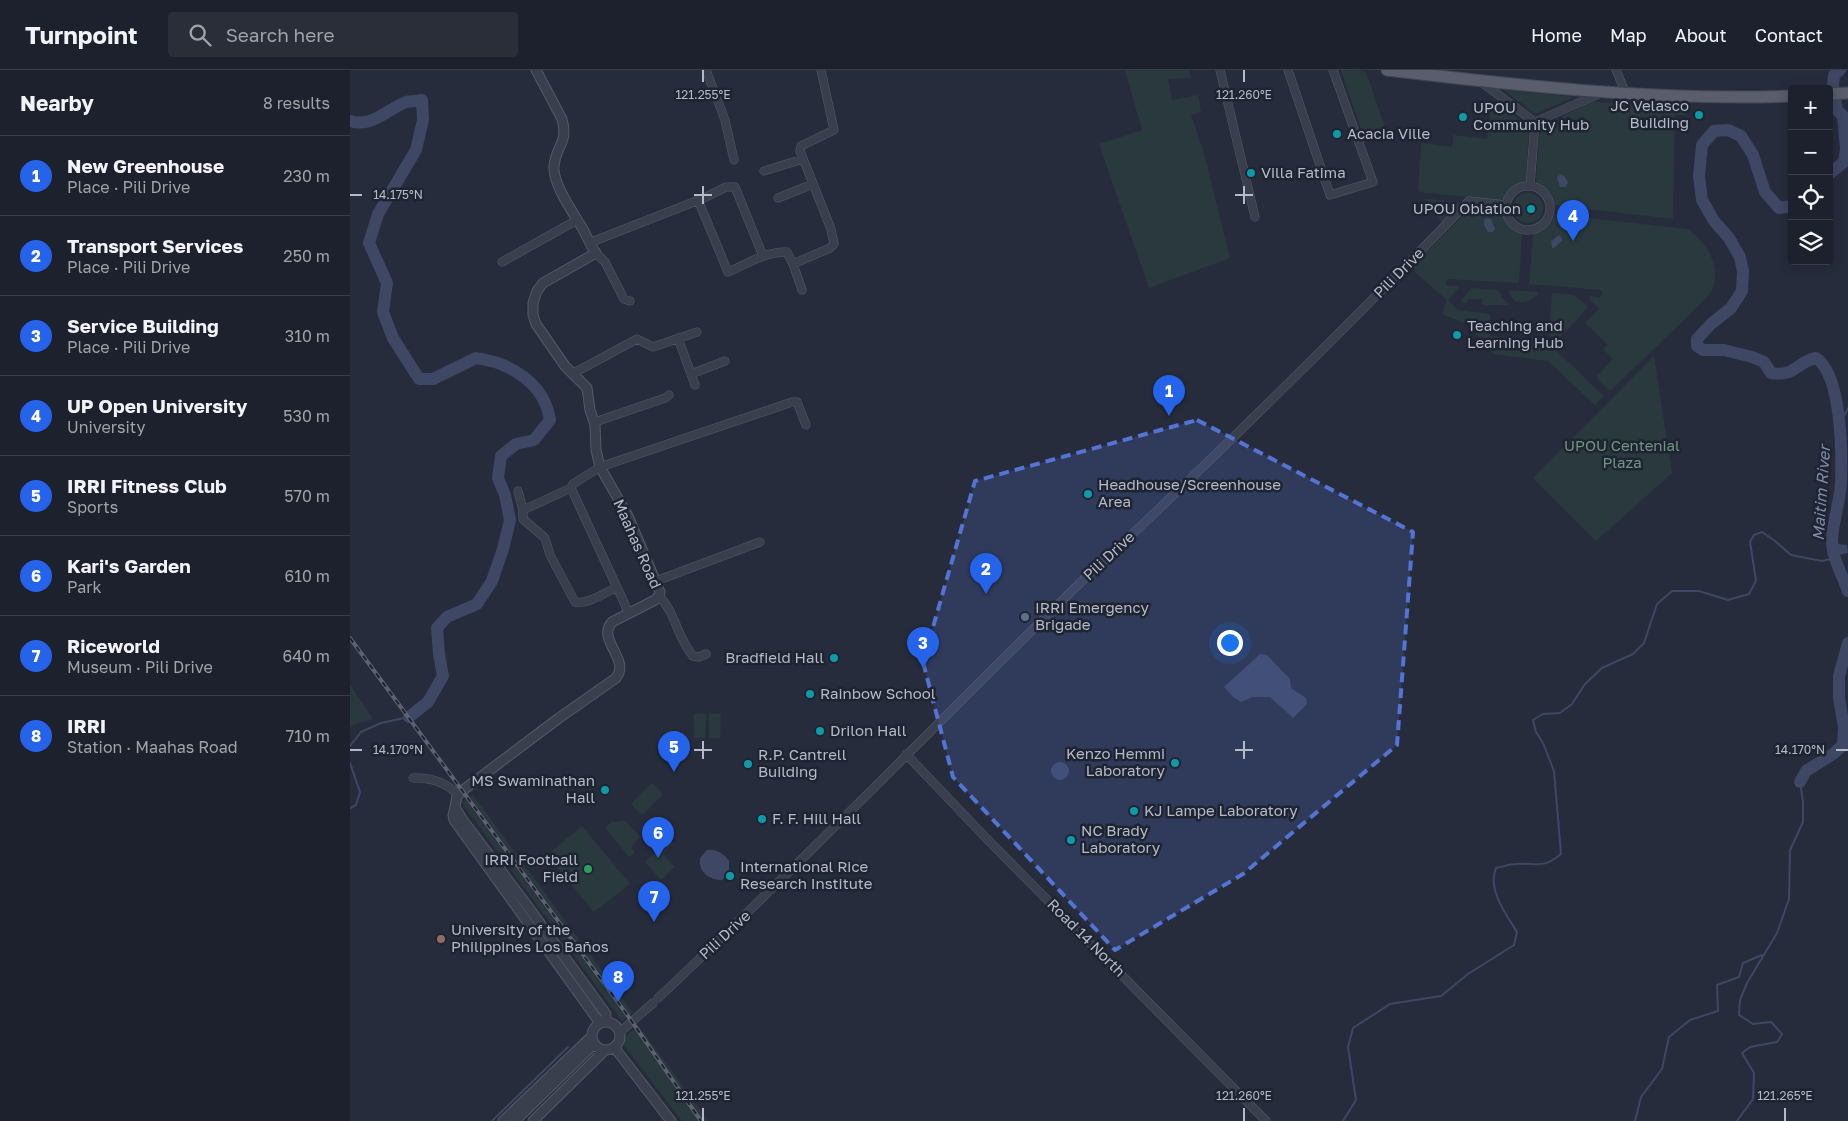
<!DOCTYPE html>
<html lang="en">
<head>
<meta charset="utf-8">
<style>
	body { margin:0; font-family:"Golos Text",sans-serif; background:#2a2e39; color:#f1f3f6 }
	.controls { position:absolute; right:15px; top:15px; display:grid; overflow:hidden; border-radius:5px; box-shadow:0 2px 12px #0003 }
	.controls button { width:45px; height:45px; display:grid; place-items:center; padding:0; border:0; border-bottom:1px solid #3b3e49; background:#1d212d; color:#f1f3f6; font:25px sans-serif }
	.you { position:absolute; left:879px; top:572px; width:18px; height:18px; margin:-12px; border:4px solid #fff; border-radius:50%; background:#1a73e8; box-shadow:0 0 0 8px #1a73e833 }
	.badge { display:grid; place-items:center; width:32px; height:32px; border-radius:50%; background:#2563eb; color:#fff; font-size:16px; font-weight:700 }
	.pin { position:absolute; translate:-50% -41px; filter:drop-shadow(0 1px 2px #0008) }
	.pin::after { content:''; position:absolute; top:26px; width:18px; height:15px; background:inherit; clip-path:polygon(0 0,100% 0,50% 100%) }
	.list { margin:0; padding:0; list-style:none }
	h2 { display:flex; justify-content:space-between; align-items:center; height:65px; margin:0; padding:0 20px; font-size:21px }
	h2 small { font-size:16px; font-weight:400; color:#a0a3aa }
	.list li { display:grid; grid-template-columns:32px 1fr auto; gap:15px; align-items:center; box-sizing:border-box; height:80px; padding:0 20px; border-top:1px solid #3b3e49 }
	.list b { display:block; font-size:19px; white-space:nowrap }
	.list p { margin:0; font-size:16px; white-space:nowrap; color:#a0a3aa }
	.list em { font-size:16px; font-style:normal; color:#a0a3aa }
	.icon { flex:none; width:28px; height:28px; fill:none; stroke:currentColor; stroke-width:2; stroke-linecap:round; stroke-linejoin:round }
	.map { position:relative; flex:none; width:1498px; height:1051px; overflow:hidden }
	header { display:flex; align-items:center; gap:30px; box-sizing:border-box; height:70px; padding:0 25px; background:#1d212d; border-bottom:1px solid #3b3e49 }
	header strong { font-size:24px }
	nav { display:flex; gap:28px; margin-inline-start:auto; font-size:18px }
	.search { width:350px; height:45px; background:#2a2e39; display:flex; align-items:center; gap:12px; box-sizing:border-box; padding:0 18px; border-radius:5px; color:#a0a3aa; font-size:19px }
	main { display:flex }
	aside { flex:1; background:#1d212d }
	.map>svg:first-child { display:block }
	.green { fill:#2a393e }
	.water { fill:#3e4763 }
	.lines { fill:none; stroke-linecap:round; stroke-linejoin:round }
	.stream { stroke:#3e4763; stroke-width:2 }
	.river { stroke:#3e4763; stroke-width:12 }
	.minor-casing { stroke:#555a67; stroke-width:9 }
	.tertiary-casing { stroke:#555a67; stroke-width:11 }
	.primary-casing { stroke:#434856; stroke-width:13 }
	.minor { stroke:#3a3f4d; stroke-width:8 }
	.tertiary { stroke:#3a3f4d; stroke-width:9 }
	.primary { stroke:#595d6c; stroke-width:11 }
	.rail-casing { stroke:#5d6273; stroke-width:4 }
	.rail { stroke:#1f2432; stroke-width:2; stroke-dasharray:5.5; stroke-linecap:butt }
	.marked { fill:#5374d2; fill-opacity:0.2; stroke:#5374d2; stroke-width:4; stroke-dasharray:10 6; stroke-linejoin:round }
	.ticks { fill:none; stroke:#b6bac7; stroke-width:2 }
	.culture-dot { fill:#0f9aa8; stroke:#1f2432; stroke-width:2 }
	.service-dot { fill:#5c6f8a; stroke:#1f2432; stroke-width:2 }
	.leisure-dot { fill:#2e9e5b; stroke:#1f2432; stroke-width:2 }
	.education-dot { fill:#8d6e63; stroke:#1f2432; stroke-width:2 }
	.labels { text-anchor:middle; stroke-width:5; stroke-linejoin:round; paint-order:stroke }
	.poi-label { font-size:15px; fill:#b6bac7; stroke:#1f2432; text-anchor:start }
	.street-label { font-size:15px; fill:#b6bac7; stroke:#1f2432 }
	.park-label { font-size:15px; fill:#709680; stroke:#1f2432 }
	.water-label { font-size:16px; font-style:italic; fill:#818cac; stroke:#1f2432 }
	.ticks-label { font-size:12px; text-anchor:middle; fill:#b6bac7; stroke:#1f2432; stroke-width:5; stroke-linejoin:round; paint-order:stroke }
</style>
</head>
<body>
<header>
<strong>Turnpoint</strong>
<div class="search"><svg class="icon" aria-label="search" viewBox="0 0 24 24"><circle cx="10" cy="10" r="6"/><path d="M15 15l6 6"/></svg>Search here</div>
<nav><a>Home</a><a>Map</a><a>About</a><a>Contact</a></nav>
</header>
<main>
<aside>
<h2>Nearby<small>8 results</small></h2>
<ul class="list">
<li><span class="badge">1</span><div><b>New Greenhouse</b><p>Place · Pili Drive</p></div><em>230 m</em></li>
<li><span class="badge">2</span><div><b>Transport Services</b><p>Place · Pili Drive</p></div><em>250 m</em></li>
<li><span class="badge">3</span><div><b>Service Building</b><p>Place · Pili Drive</p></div><em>310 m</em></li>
<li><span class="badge">4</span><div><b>UP Open University</b><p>University</p></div><em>530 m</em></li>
<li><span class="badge">5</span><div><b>IRRI Fitness Club</b><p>Sports</p></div><em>570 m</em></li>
<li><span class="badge">6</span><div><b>Kari's Garden</b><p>Park</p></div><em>610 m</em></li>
<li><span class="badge">7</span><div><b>Riceworld</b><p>Museum · Pili Drive</p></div><em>640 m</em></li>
<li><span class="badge">8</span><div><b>IRRI</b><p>Station · Maahas Road</p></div><em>710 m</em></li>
</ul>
</aside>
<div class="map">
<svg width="1498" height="1051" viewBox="0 0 1498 1051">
	<rect width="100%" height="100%" fill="#272c3c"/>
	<!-- green -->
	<path class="green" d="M775,0H839L841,8L818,9L822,30L848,25L851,42L841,45L854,83L880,188L799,218L749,74L792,60Z
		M991,0H1006L1016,2L1037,64L1015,71Z
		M1154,20L1224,27L1185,44Z
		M1242,32L1333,37L1336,45H1325L1323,149L1204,135L1199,122L1186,113L1190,57Z
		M1141,37L1154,39L1179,56L1176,112L1161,118L1153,131L1070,122L1068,119L1071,73L1102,77L1103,65L1137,69Z
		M1163 138a15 15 0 1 1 30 0a15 15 0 1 1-30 0Z
		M1075,129L1110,132L1112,134L1092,153Z
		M1123,136L1152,139C1154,151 1161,159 1172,163L1169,213L1097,209L1096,216H1110L1098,230L1108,240L1140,244V266L1195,270L1254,326L1245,335L1198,291L1144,284L1117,254L1092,244L1097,230L1060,198Z
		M1203,144L1337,159C1356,172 1371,194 1363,218C1361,225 1351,232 1346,238C1318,266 1289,293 1260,321L1246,307L1263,289L1253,279L1257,274L1235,253L1249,239L1240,230V226L1251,227L1252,220L1179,214L1183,163L1196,157Z
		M1122,218L1148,220L1154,230L1160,235H1132V229H1118L1117,233H1112L1111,230Z
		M1159,220L1187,222L1188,223C1180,235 1160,236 1159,220Z
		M1202,223L1224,225L1238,237L1207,271L1199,264Z
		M1304,286L1322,403L1246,471L1183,408Z
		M0,615L23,649L5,654L0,658Z
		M344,643L356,644L355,668H344Z
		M359,643L371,644L370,668H359Z
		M302,713L313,724L292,745L281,734Z
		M123,725L283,943L280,945L120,727Z
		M116,730L276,948L272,951L114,736L113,733Z
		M275,750L290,767L281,777L285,783L279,787L255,757L263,751L267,752Z
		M232,756L280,814L244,842L197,785Z
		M319,769L324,773L313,784L325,797L311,810L295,792Z
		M289,956L357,1049L359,1051H332L270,970Z"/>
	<!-- water -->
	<path class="water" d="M1210,104L1214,106L1218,112L1216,117H1210L1207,108Z
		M1136,148L1141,149L1145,159L1143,162H1138L1134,155V150Z
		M1209,165L1211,167L1212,171L1204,178H1202L1201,171Z
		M1488,474L1497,475L1498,483L1488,485Z
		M910,584L917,585L940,609L941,618L956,628L957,634L943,648L920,627H903L891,632L883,627L874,617Z
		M701 701a9 9 0 1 1 18 0a9 9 0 1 1-18 0Z
		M357,780C367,779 373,783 379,791V804L372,810C359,810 348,802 350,788Z"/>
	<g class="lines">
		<!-- stream -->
		<path class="stream" d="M1490,354L1498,338
			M0,676L11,662L31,653L59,647
			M0,693L10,722L6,735L0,738
			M142,1051L218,977
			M993,1051L1006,1030L998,977L1003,958L1040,934L1091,926L1118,904L1164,875L1167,862C1156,844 1137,819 1146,798C1152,797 1159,794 1166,794C1187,792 1192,800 1211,784L1204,701L1193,673L1186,662L1183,650L1193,644L1210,643L1222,634L1235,614L1252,598L1283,584L1294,573L1307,534L1322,521H1349L1378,530L1399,524L1406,511L1400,472L1404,465L1412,462L1425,471L1441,485L1472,491L1485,488
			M1285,1051L1291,1027L1312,999L1319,967L1340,950L1368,941L1367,915L1389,907L1393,893L1412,885
			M1387,1051L1403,1029L1404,1003L1392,983L1400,977L1427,972L1432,964L1421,952L1403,954L1389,945L1390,930L1397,913L1427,863L1439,829L1440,780L1453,752V732L1450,712"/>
		<!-- river -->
		<path class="river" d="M0,51C22,58 36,40 56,32C60,31 67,31 72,30L73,50L66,80L28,144L19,173L37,213L33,242L43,268L69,309H83L126,288C135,290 145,291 153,295C178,306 196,323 200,350L184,370L166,374L151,386L148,408L155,425L160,450L153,479L142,511L127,534L97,547L87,558L89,584L93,606L78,632L59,647
			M1479,104L1494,92L1496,79L1493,46L1487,40L1483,16L1484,5L1490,0
			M1442,136L1429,138L1415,122L1403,85L1391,66L1378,60L1364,61L1352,75L1349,106L1352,130L1364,151L1379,168L1390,187L1393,201L1392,221L1381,238L1361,254L1347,269V276L1353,280H1374L1402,287L1414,292L1421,303C1446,307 1446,292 1466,288C1492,305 1492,384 1491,413C1490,432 1483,450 1482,470C1482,488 1492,504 1498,521
			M1450,712L1456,701L1483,684L1493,675L1494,657L1489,628V606L1498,573"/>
		<defs>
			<path id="minor" d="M356,0L375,50L384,90
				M870,0L905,147
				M938,0L980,125L1023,112L983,0
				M1266,0L1276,24
				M1131,12L1185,52
				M1185,52L1251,23
				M414,101L453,89
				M1156 138a22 22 0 1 1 44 0a22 22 0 1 1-44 0Z
				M1180,116L1185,52
				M428,128L463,114
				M348,130L378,202C397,194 417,181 437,182L443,194L452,220
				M239,173L354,128L376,117H385L413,186
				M246,183L255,192L274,229L280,231
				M152,192L227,150
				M443,194L480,178L484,174L481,159L450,81L451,76L484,60L471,0
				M328,268L345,315
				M224,303L287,269L303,277L347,262
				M341,304L375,291
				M245,352L315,328L319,325
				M168,421L173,440V449L195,468L200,485L225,532C238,535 256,522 267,517
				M173,440L221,418
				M306,511L410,472
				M309,526C326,543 327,568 343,586L349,587L356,584
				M277,539L221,418L223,414L250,397L442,332H447L456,355
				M556,684L637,769L916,1051
				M63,708C81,707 95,712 108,724
				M308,928C451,794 587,653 728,515C749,494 772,474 794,453C905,348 1013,240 1119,131L1156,135
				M270,962L303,933"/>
			<path id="tertiary" d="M186,0L212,49C219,74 205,76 204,97C203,114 222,141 231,156C237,165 239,174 246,183L193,213L187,221L183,233V245L186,254L215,296L237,318L240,340L245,355L246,380L250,397L278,446L310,522L309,526L305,530L262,552C246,570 281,589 266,608L209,648L112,721L107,726L105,737L112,749L179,838L256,944V951
				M105,737L103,745L104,750L250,953
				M242 966a14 14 0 1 1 28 0a14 14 0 1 1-28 0Z
				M264,977L321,1051
				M153,1051L242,966
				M165,1051L244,974
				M183,1051L255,980"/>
			<path id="primary" d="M1037,0C1172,16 1306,31 1442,26
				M1479,24L1498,23"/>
		</defs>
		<!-- minor casing -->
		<use href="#minor" class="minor-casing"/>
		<!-- tertiary casing -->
		<use href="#tertiary" class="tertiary-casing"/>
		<!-- primary casing -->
		<use href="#primary" class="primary-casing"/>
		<!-- minor -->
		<use href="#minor" class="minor"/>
		<!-- tertiary -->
		<use href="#tertiary" class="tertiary"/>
		<!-- primary -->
		<use href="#primary" class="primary"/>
		<defs>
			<path id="rail" d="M0,568L278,946L351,1051"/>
		</defs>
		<!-- rail casing -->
		<use href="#rail" class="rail-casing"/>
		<!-- rail -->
		<use href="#rail" class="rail"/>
	</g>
	<!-- marked area -->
	<path class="marked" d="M847,350L1063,462L1047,675L893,804L765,880L603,707L573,592L625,411Z"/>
	<!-- ticks -->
	<path class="ticks" d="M353,0V12M894,0V12M353,116V134M894,116V134M0,125H12M344,125H362M885,125H903M353,671V689M894,671V689M0,680H12M344,680H362M885,680H903M1486,680H1498M353,1038V1051M894,1038V1051M1435,1038V1051"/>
	<!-- markers -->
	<g class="culture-dot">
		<circle cx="1349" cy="45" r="5"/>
		<circle cx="1113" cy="47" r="5"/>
		<circle cx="987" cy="64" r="5"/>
		<circle cx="901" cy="103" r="5"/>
		<circle cx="1181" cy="139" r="5"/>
		<circle cx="1107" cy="265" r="5"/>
		<circle cx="738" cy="424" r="5"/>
		<circle cx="484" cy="588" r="5"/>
		<circle cx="460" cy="624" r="5"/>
		<circle cx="470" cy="661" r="5"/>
		<circle cx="825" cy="693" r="5"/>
		<circle cx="398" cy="694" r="5"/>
		<circle cx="255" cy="720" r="5"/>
		<circle cx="784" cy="741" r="5"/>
		<circle cx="412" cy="749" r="5"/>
		<circle cx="721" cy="770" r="5"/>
		<circle cx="380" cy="806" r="5"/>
	</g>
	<circle class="service-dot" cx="675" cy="547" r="5"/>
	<circle class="leisure-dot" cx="238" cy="799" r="5"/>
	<circle class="education-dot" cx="91" cy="869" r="5"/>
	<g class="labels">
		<!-- poi labels -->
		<g class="poi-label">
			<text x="1339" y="41" text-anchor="end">JC Velasco<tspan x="1339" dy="17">Building</tspan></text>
			<text x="1123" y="43">UPOU<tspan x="1123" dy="17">Community Hub</tspan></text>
			<text x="997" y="69">Acacia Ville</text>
			<text x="911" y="108">Villa Fatima</text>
			<text x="1171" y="144" text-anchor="end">UPOU Oblation</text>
			<text x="1117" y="261">Teaching and<tspan x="1117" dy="17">Learning Hub</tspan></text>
			<text x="748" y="420">Headhouse/Screenhouse<tspan x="748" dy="17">Area</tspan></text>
			<text x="685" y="543">IRRI Emergency<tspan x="685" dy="17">Brigade</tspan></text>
			<text x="474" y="593" text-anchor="end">Bradfield Hall</text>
			<text x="470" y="629">Rainbow School</text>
			<text x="480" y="666">Drilon Hall</text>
			<text x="815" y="689" text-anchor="end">Kenzo Hemmi<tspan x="815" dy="17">Laboratory</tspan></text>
			<text x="408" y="690">R.P. Cantrell<tspan x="408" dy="17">Building</tspan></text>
			<text x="245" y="716" text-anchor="end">MS Swaminathan<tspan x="245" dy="17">Hall</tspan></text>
			<text x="794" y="746">KJ Lampe Laboratory</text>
			<text x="422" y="754">F. F. Hill Hall</text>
			<text x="731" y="766">NC Brady<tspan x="731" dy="17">Laboratory</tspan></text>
			<text x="228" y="795" text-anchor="end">IRRI Football<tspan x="228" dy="17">Field</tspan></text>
			<text x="390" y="802">International Rice<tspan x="390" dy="17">Research Institute</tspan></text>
			<text x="101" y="865">University of the<tspan x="101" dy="17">Philippines Los Baños</tspan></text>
		</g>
		<!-- street labels -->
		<g class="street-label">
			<text transform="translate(1049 203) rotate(-45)" y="5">Pili Drive</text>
			<text transform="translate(287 474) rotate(66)" y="5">Maahas Road</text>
			<text transform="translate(759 486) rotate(-43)" y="5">Pili Drive</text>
			<text transform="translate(375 865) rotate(-43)" y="5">Pili Drive</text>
			<text transform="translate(736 868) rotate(45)" y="5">Road 14 North</text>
		</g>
		<!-- park labels -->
		<g class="park-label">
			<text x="1272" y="381">UPOU Centenial<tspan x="1272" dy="17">Plaza</tspan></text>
		</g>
		<!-- water labels -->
		<g class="water-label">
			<text transform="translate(1471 423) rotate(-86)" y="6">Maitim River</text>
		</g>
	</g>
	<g class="ticks-label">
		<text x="353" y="29">121.255°E</text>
		<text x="894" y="29">121.260°E</text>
		<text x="48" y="129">14.175°N</text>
		<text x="48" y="684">14.170°N</text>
		<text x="1450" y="684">14.170°N</text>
		<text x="353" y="1030">121.255°E</text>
		<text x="894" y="1030">121.260°E</text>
		<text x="1435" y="1030">121.265°E</text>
	</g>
</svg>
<div class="controls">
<button>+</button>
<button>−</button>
<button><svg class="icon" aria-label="locate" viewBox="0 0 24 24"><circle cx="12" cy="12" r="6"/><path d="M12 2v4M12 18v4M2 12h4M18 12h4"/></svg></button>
<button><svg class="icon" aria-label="layers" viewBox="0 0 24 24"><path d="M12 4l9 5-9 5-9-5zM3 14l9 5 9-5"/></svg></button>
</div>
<div class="you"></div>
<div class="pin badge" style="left:819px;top:346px">1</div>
<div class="pin badge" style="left:636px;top:524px">2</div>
<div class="pin badge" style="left:573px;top:598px">3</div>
<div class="pin badge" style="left:1223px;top:171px">4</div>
<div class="pin badge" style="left:324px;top:702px">5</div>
<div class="pin badge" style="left:308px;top:788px">6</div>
<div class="pin badge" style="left:304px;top:852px">7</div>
<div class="pin badge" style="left:268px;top:932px">8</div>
</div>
</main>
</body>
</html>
